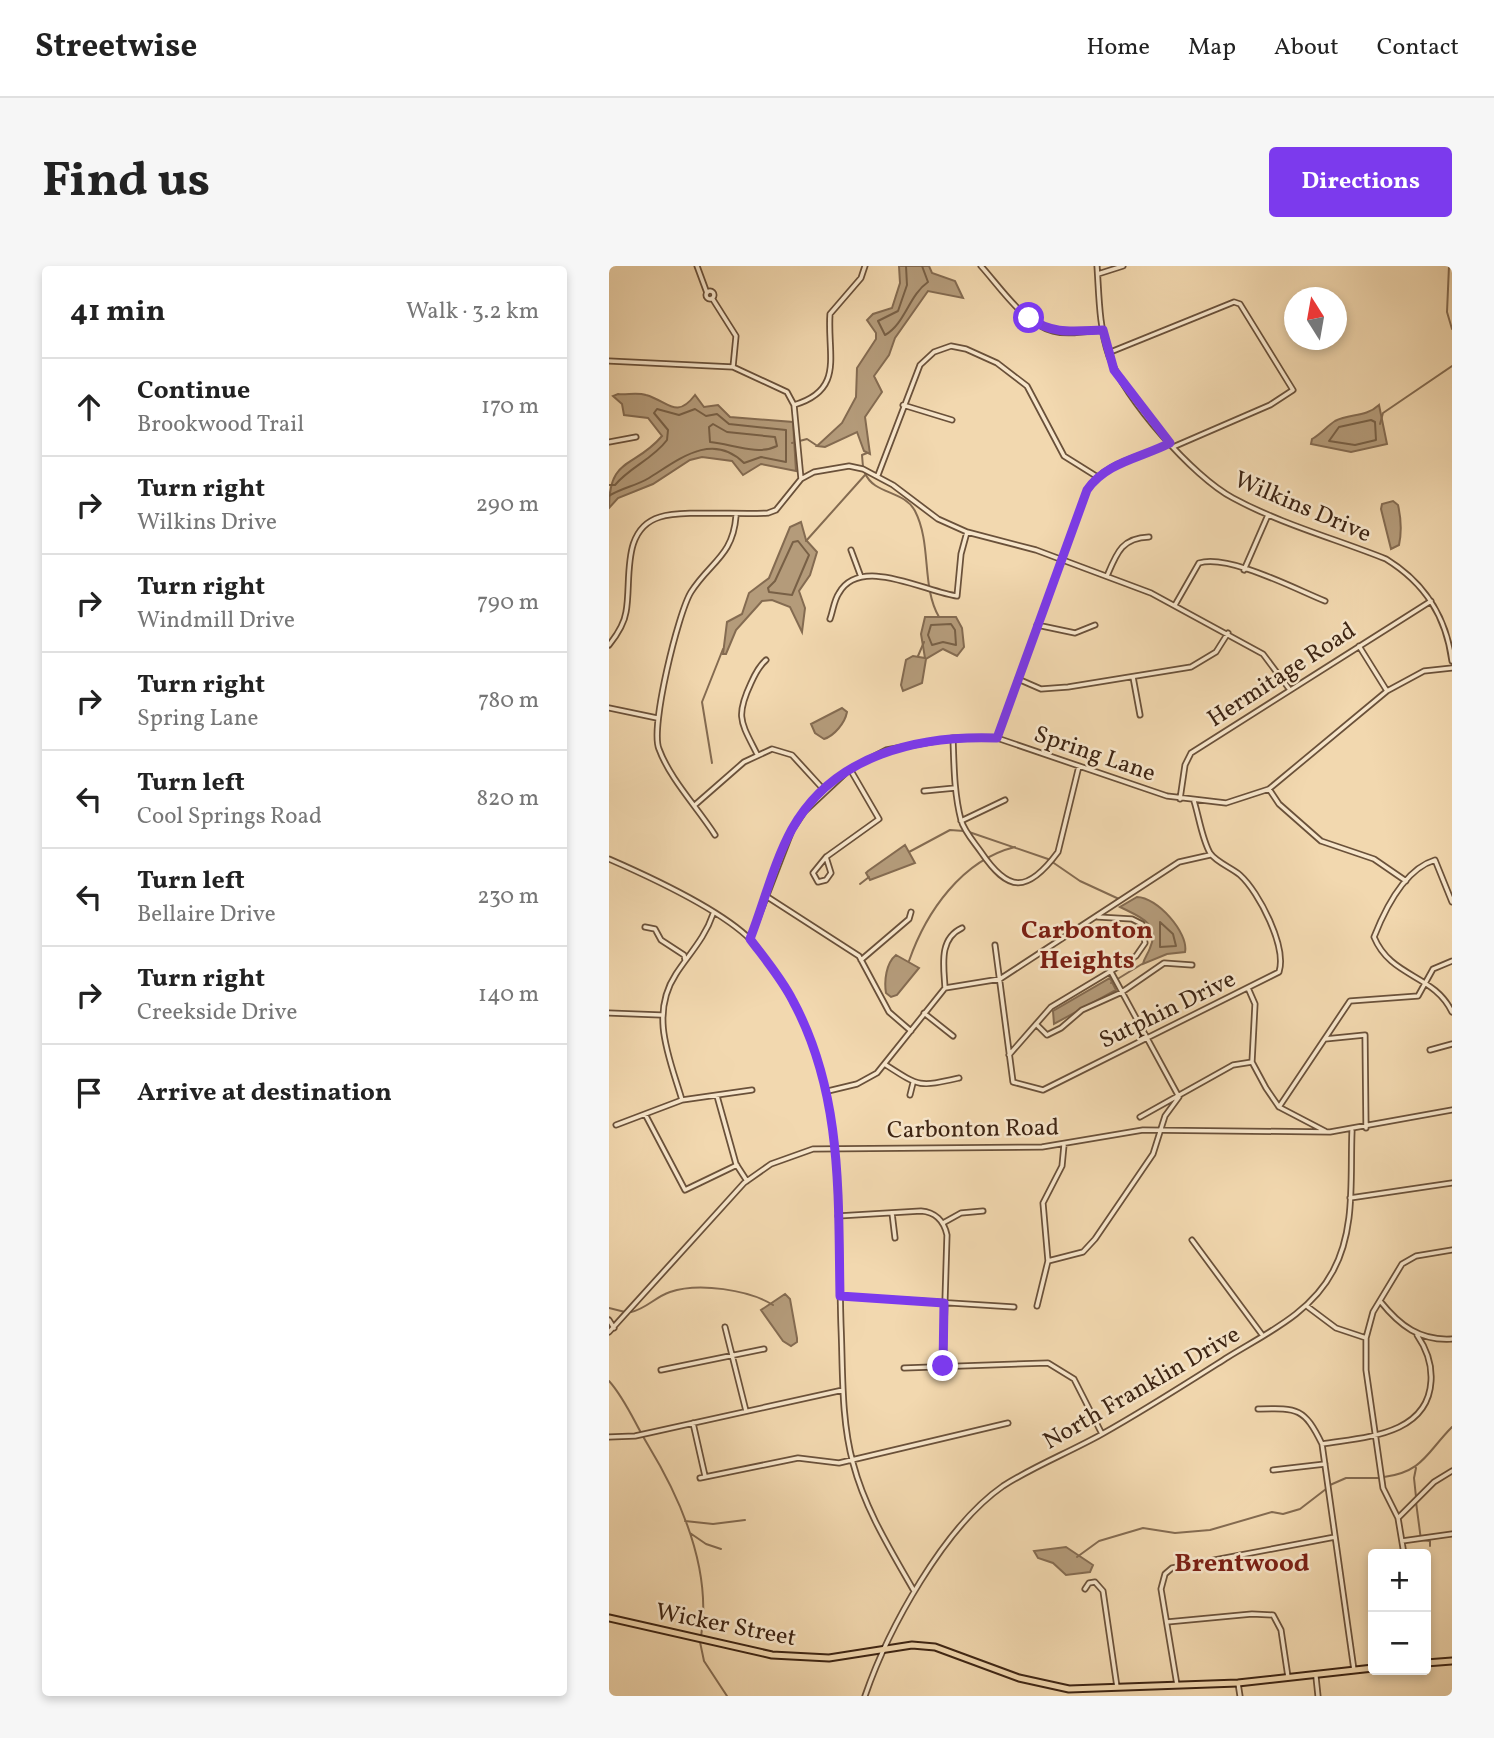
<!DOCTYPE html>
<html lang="en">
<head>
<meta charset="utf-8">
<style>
	body { margin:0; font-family:Vollkorn,serif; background:#f6f6f6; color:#222 }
	.controls { position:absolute; right:21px; bottom:21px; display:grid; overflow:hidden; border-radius:7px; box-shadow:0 4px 10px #0003 }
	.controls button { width:63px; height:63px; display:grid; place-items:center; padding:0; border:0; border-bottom:2px solid #e0e0e0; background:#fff; color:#222; font:35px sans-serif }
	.compass { position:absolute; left:675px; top:21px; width:63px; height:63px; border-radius:50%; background:#fff; box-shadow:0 4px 10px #0003; rotate:349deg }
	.stop { position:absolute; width:21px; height:21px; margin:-16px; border:5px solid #7c3aed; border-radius:50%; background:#fff }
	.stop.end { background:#7c3aed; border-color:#fff; box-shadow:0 2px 7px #0008 }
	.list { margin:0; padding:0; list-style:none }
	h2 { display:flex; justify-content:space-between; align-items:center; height:91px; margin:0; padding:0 28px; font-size:30px }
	h2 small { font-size:23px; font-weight:400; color:#767676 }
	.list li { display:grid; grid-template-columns:46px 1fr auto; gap:21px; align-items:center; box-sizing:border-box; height:98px; padding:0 28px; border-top:2px solid #e0e0e0 }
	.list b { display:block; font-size:26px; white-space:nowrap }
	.list p { margin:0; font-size:23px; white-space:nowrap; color:#767676 }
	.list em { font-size:23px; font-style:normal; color:#767676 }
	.icon { flex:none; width:38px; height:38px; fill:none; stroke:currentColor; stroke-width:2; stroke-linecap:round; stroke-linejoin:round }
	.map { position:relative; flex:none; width:843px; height:1430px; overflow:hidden; border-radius:7px }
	header { display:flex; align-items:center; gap:42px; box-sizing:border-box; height:98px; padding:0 35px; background:#fff; border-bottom:2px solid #e0e0e0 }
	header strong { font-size:33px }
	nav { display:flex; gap:38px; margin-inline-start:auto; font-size:24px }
	.intro { display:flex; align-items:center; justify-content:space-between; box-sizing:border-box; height:168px; padding:0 42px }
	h1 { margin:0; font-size:49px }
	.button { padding:18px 32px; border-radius:7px; background:#7c3aed; color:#fff; font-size:24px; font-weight:700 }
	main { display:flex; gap:42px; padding:0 42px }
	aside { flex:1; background:#fff; border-radius:7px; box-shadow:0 4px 10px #0003 }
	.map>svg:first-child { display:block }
	.water { fill:#b49b7a; stroke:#846b51; stroke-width:2 }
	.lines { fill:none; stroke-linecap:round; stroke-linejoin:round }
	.shore { stroke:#786046; stroke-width:2 }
	.stream { stroke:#846b51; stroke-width:2 }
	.minor-casing { stroke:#6a513a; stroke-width:7 }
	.major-casing { stroke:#3d2413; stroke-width:9 }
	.minor { stroke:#f7e6cb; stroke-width:3.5 }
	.major { stroke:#f2d8af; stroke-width:5 }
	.route { stroke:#7c3aed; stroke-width:9 }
	.labels { text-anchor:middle; stroke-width:5; stroke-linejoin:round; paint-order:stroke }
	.street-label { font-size:24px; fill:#3d2413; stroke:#f7e6cb }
	.neighbourhood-label { font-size:26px; font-weight:bold; fill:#7a1f14; stroke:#f7e6cb }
</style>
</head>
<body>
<header>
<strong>Streetwise</strong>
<nav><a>Home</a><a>Map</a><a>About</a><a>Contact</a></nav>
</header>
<div class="intro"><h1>Find us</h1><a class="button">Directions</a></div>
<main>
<aside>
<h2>41 min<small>Walk · 3.2 km</small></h2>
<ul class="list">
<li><svg class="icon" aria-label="ahead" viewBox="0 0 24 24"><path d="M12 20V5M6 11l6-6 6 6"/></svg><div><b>Continue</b><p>Brookwood Trail</p></div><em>170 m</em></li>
<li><svg class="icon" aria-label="right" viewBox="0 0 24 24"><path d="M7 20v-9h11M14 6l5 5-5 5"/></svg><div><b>Turn right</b><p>Wilkins Drive</p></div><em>290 m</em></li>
<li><svg class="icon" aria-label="right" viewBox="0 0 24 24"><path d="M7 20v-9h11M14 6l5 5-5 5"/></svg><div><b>Turn right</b><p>Windmill Drive</p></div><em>790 m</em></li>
<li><svg class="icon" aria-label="right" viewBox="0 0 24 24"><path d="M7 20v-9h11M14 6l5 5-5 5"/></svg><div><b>Turn right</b><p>Spring Lane</p></div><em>780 m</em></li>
<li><svg class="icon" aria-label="left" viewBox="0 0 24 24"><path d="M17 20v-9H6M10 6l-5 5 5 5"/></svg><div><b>Turn left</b><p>Cool Springs Road</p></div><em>820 m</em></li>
<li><svg class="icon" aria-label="left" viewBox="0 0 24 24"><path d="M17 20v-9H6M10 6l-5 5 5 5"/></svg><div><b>Turn left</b><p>Bellaire Drive</p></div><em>230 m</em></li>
<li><svg class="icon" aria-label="right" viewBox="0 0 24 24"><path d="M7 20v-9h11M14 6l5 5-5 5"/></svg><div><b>Turn right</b><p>Creekside Drive</p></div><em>140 m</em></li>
<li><svg class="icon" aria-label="arrive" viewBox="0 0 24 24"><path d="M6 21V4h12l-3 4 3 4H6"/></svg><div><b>Arrive at destination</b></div></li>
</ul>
</aside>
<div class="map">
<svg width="843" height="1430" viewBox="0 0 843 1430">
	<rect width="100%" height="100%" fill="#f2d8af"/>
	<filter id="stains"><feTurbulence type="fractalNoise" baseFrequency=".00286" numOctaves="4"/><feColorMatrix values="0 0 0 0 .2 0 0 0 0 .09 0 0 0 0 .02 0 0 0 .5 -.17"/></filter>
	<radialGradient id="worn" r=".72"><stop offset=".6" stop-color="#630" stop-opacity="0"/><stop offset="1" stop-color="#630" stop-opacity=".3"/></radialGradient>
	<!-- water -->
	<path class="water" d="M290,0H320L323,7L346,15L354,32L319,25L286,72L280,89L265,110L273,126L256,151L261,188L255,185L248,166L216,181L208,180L233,157L247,131L248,102L267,73V67L258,54L264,48L283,42L291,17Z
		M9,128C18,129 28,126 37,129C59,135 67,154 86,129L95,141L109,139L121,151L184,156L187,205L152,198L134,209L123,195L93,191L81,194L44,218L9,232L0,242C0,190 25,203 53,170L39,152L15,149L13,138L4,130Z
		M770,139L778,178L742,186L702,178L703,173C712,168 718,160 726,155C741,147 756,152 770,139Z
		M784,235L789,239C792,252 793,265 790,279L782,283L772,243L773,238Z
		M192,256L197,274L208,286L201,309L190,325L196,342L193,366L181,341L163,334L153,335L127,364L117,388H114L118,356L133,348L140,327L160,312L181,261Z
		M316,351H347L353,362L355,381L348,390L334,383L317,393L313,417L294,425L292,419L297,394L304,390L316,392L312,368Z
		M233,442L238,446C236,457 225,470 215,473L206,467L202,458Z
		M296,579L306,597L261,614L257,607L259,605Z
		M528,631C548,631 580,667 576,686L558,688L534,698C535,692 539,688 541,682C552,657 529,650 511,641Z
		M287,689L310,702L288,729L282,731L277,727C275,715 277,697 287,689Z
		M501,712L507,724L445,758L444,745Z
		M176,1028L181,1033L188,1072V1076L182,1080L174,1075L152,1044Z
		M457,1281L484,1299L481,1306L457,1309L444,1297L429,1292L425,1285Z"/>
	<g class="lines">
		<!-- shore -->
		<path class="shore" d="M297,0L298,19L289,45L269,55L276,69C296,58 300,29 319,16L313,0
			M762,154L766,156L767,174L746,179L720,175L730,161Z
			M104,158L118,166L166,171L168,180C148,190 123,178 101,176L100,161Z
			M0,219H6C21,201 44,193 58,174L59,164L45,147L48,143L70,149L86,143L97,150L108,148L120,158L177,164V196L152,191L135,197C103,165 69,194 40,212C27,220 12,222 0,230
			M189,275L200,289L183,329L160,326L159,322L166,315L184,276Z
			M342,358L346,364L347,379L334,376L323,379L319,369L322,359Z
			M551,656L564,668L567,680L551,681Z"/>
		<!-- stream -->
		<path class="stream" d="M840,0L838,46L843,63
			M771,158L774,147L843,100
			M183,177L198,173L207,179
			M254,201L253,189L258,187
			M256,207C265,229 295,224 306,245C323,278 312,320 330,351
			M197,275L256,209
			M309,390L315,376
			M103,497L93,436L114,383
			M360,566L439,593L471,615L510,633
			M300,586L341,564L355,565
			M251,618L260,611
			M300,695C317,646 353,594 406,581
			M502,717L533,698
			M0,1042L16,1046
			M22,1046C37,1043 46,1031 61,1026C90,1016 140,1024 164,1039
			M0,1115C17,1134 26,1158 39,1179C73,1235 103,1304 92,1371
			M775,1211C814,1206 818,1186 843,1161
			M721,1219L737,1212H770
			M807,1231L805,1212L807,1202
			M807,1236L812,1274L821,1275V1280
			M76,1255L104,1258L136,1254
			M81,1267L97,1278L112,1283
			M468,1291L490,1275L534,1262L566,1267L601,1264L663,1246L674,1248L691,1243L717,1223
			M91,1376L95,1395L118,1430"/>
		<defs>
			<path id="minor" d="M88,0L98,27
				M372,0C391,21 415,58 444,65C459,69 478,65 494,64
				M488,0C490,29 490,62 500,90C515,132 584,211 624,232C672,258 727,273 777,293C816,317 837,350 843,395
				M489,8L514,0
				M97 29a4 4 0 1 1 8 0a4 4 0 1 1-8 0Z
				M103,32L127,70L124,101
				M499,87L625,36L631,38L684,124L661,139L564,181
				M0,95L124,101L178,126L185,139L192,213
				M185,139C236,124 218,89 221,48L252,12L256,0
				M294,139L343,154
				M0,176L27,171
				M269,209L311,99L325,86L342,80L357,83L388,97L418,120L455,190L487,210
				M242,284L252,311
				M635,304L659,249
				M498,310C508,286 513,272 540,271
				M566,339L590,297C620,288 686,323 716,335
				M221,353C224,345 225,334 230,327C251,289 317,326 348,330L352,288L358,266
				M428,359L466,367L486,359
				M0,379C8,369 15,359 17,346C23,315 11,263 51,251C73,244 132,249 159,247L167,244L192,213L205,206L240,200L254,203L284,219L329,253L358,266L427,284L542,327L654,388L681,424
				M750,380L778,425
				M524,411L531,449
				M409,413L432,423L459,421L582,401L607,386L619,367
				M0,442L48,452
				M344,472C345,499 345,527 352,554C355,565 365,576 372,586C399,626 418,628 449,586L470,500
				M388,472L478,224C496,195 532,192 561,177
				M148,488C132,456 126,451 142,417C146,408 150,400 157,394
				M660,523L670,538L712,575L765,593L797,615
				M315,525L346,522
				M571,533L576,499L582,487L822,335
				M87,538L135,496L163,483L183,489L215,524
				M352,555L396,534
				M106,569C88,541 61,513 50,483C41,462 69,347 82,326C101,296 124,290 127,250
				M217,591L270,553L241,503
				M217,591L222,607L217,614L209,616L204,607Z
				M0,593C39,610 112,644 142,674C151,684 159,697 167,708C240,813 228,939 232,1060C234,1105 232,1153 244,1197C256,1243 281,1283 305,1325
				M157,630L250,690L280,746L302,765
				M843,636L826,594C796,603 776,643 765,671C782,712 825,708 843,746
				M36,661L46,663L52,674L75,689L76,694
				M141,673L183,564L195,546L241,503L277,484L344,472H388L558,530L617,537L660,523L778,425L815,405L843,402
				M386,679L404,816L434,824L670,706C678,681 650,626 631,609C623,602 607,596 601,587C593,573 590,551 585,535
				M252,694L300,653L302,646
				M336,722C335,701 329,673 353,662
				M639,722L646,738L643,796L657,822L670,841L716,865
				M0,747L52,749
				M315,747L344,770
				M427,758L438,769L452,762L473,744L513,726L555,697L583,699
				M716,773L756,769L757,862
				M821,784L843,778
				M400,789L442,741L527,690L536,677L533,658L523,653L489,651
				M277,799C311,821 310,821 350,812
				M219,825L248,818L268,807L336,722L391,713L570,596L601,589
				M301,829L304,817
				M108,830L127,898L138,915
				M73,834C61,793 40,749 67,708C80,688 96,672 104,648
				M670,841L741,735L809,730L824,703L843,695
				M36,848L76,924L128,899
				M531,851L624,799L643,796
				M7,859L73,834L143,824
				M741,932L843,917
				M283,947L286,972
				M229,950L312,945C326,946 335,955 338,969L334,1100
				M334,957L352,947L374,945
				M583,974L654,1070
				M439,995L474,986L486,973L544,888L556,850L570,831L501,704
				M231,1030L405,1041
				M771,1035C791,1060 811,1075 843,1073
				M428,1040L439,995L434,937L453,900L455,879
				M699,1041L727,1062L757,1072
				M0,1054L5,1062
				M116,1061L137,1145
				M0,1066L135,917L162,898L204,883L433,881L534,864L721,866L843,844
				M295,1102L439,1097L465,1113L493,1168
				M52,1104L155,1083
				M649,1143C688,1142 695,1141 713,1178L745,1404
				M84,1157L96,1210
				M0,1171L26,1170L234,1124
				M713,1178C754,1171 819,1170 822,1115C823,1099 817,1082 808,1069
				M664,1204L716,1198
				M91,1212L189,1192L230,1197L399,1157
				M789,1252L825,1216L843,1205
				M793,1275L843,1268
				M795,1288L789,1252L774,1222L757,1104V1072L764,1046L793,998L807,990L843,984
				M476,1323L480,1317L486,1316L494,1325L508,1421
				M558,1356L643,1348L664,1349L672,1364L679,1411
				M707,1411L709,1430
				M629,1417L631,1430
				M568,1419L552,1323L556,1308L563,1302L726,1271
				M256,1430C279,1363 335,1261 394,1220C425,1200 461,1186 493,1168C536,1144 578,1117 619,1091C658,1067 702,1047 724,1005C747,963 741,911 743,865"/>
			<path id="major" d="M0,1352L163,1389L220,1392L303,1379L326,1381L410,1412L460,1423L629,1417L764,1402
				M817,1397L843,1395"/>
		</defs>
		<!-- minor casing -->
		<use href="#minor" class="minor-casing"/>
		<!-- major casing -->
		<use href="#major" class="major-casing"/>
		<!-- minor -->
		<use href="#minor" class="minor"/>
		<!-- major -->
		<use href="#major" class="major"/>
	</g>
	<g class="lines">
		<!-- route -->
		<path class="route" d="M334,1100L335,1037L231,1030C229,929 234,828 184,735C173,713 156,693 141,673C155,637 165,596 183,563C225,488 310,469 388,472L478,224C497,196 532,192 561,177L505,104L494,64C465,65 444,69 420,52"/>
	</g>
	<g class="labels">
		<!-- street labels -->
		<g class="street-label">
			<text transform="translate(694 240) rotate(23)" y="8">Wilkins Drive</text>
			<text transform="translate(672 408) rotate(-33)" y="8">Hermitage Road</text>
			<text transform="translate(486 487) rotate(19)" y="8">Spring Lane</text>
			<text transform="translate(558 743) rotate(-26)" y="8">Sutphin Drive</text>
			<text transform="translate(364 862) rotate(-1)" y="8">Carbonton Road</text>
			<text transform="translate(532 1121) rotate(-30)" y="8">North Franklin Drive</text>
			<text transform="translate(117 1358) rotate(11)" y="8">Wicker Street</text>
		</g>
		<!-- neighbourhood labels -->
		<g class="neighbourhood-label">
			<text x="478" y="672">Carbonton<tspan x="478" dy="30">Heights</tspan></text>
			<text x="633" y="1305">Brentwood</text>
		</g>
	</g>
	<rect width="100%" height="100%" filter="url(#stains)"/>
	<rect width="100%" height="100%" fill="url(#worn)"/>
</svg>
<div class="controls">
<button>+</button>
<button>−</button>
</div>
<svg class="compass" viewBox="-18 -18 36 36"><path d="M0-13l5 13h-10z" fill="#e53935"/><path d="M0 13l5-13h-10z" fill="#767676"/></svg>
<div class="stop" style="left:420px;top:52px"></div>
<div class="stop end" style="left:334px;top:1100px"></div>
</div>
</main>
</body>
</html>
